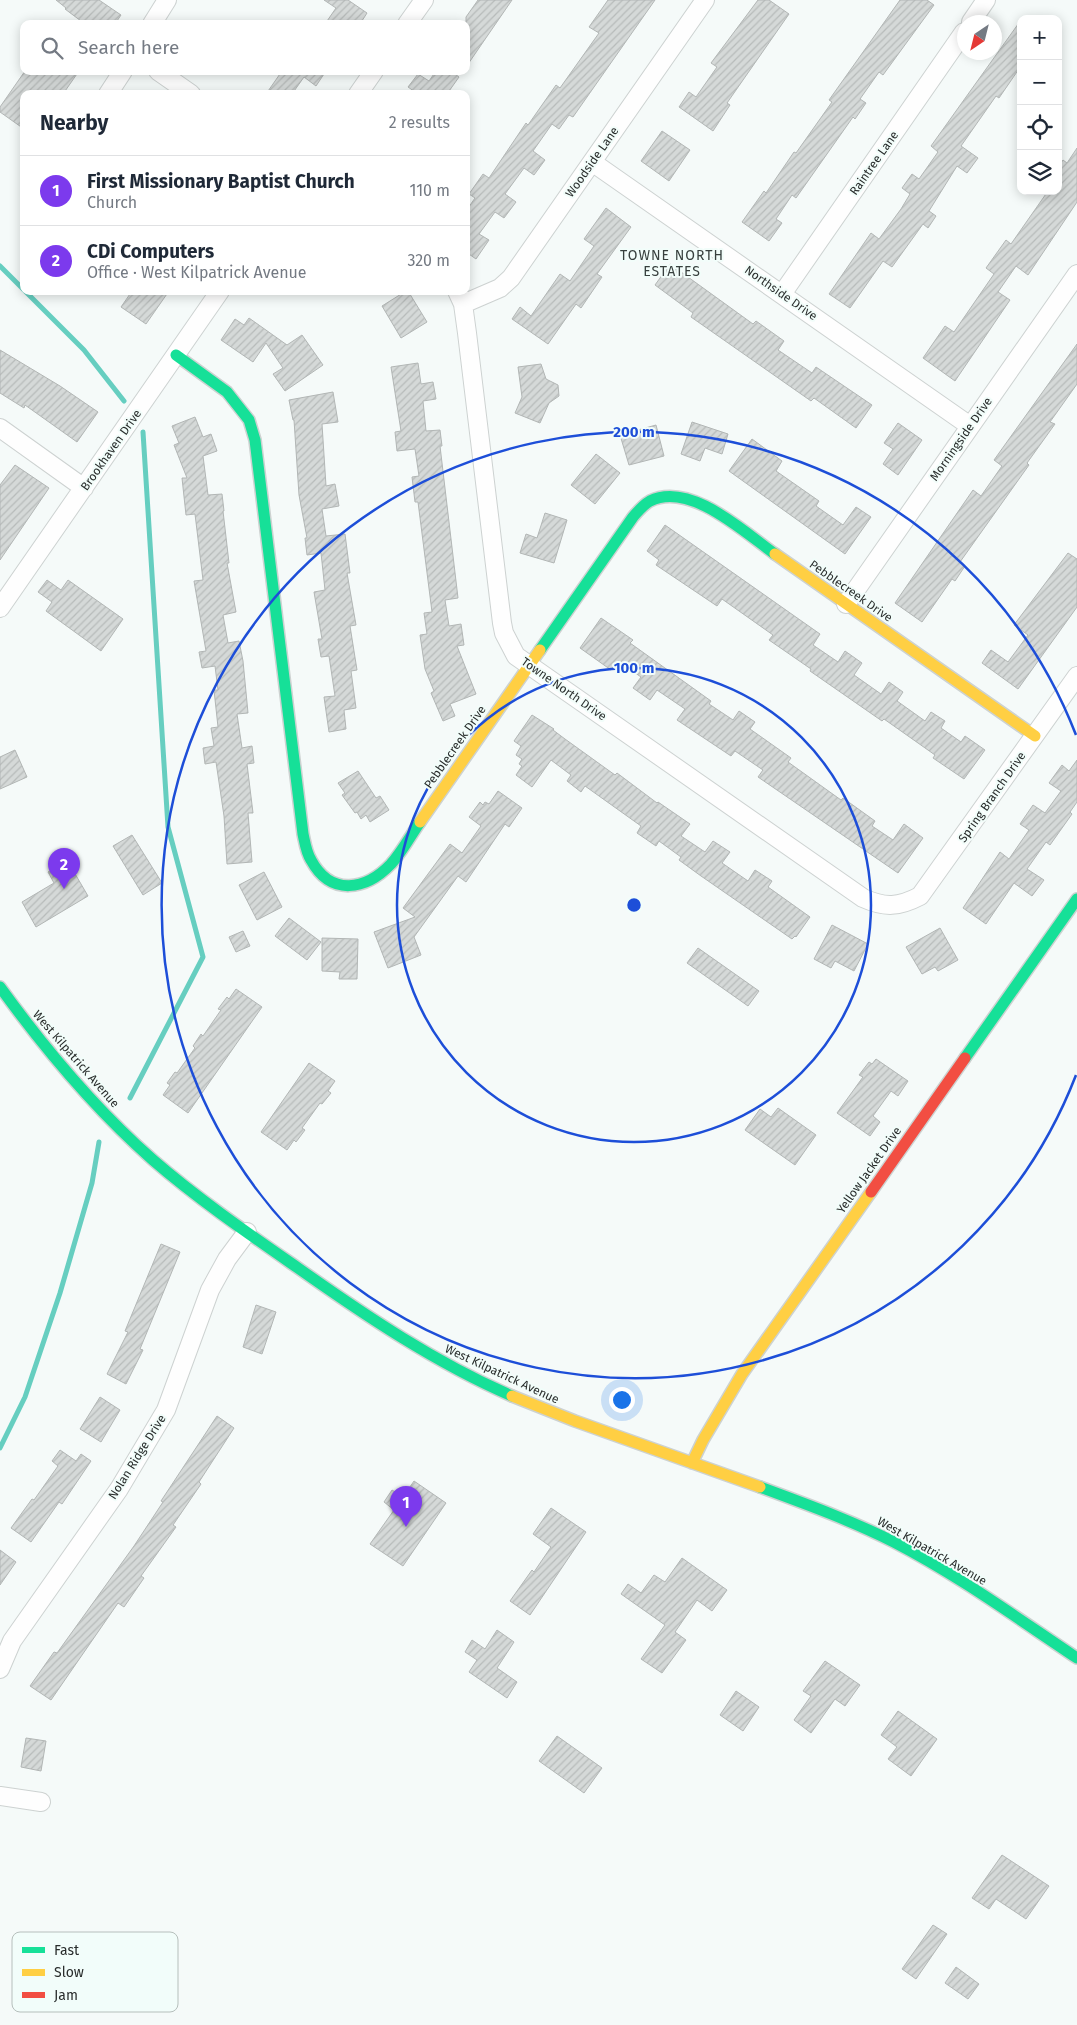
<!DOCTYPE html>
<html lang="en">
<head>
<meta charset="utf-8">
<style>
	body { margin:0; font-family:"Fira Sans",sans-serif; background:#f2f2f3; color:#1f2937 }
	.controls { position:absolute; right:15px; top:15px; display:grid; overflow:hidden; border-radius:10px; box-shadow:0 2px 12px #0003 }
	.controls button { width:45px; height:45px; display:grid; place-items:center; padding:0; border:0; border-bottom:1px solid #e0e1e3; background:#fff; color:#1f2937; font:25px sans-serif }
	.compass { position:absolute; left:957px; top:15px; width:45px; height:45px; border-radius:50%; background:#fff; box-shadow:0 2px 12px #0003; rotate:215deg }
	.you { position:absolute; left:621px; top:1399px; width:18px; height:18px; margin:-12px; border:4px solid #fff; border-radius:50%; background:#1a73e8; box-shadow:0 0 0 8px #1a73e833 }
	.badge { display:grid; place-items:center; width:32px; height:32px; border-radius:50%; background:#7c3aed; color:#fff; font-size:16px; font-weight:700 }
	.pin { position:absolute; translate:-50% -41px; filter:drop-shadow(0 1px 2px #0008) }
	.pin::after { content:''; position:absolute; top:26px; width:18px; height:15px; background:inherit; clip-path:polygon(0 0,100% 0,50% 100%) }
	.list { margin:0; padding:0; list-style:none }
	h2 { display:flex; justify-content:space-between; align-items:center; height:65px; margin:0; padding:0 20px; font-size:21px }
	h2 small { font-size:16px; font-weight:400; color:#747a83 }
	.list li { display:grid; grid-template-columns:32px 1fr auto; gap:15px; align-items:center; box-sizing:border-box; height:70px; padding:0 20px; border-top:1px solid #e0e1e3 }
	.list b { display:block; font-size:19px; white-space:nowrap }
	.list p { margin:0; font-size:16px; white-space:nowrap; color:#747a83 }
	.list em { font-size:16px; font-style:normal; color:#747a83 }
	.icon { flex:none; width:28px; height:28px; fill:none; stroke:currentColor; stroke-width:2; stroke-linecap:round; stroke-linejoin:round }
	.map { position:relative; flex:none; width:1077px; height:2025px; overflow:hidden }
	.search { position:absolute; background:#fff; box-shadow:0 2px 12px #0003; left:20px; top:20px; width:450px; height:55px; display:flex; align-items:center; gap:12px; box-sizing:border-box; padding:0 18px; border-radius:10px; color:#747a83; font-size:19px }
	.panel { position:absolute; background:#fff; box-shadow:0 2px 12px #0003; left:20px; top:90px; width:450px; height:205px; border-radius:10px }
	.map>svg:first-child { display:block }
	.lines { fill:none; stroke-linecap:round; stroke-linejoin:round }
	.stream { stroke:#66cec0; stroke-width:5 }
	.building { fill:url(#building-hatch); stroke:#b2b6b5 }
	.street-casing { stroke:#cdd2d1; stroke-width:20 }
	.fast-casing { stroke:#cdd2d1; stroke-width:14 }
	.slow-casing { stroke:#cdd2d1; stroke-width:14 }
	.jam-casing { stroke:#cdd2d1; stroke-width:14 }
	.street { stroke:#fefefe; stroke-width:18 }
	.fast { stroke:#16e098; stroke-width:11 }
	.slow { stroke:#ffcf43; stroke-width:11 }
	.jam { stroke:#f24e42; stroke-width:11 }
	.ring { fill:none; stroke:#1d4ed8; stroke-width:2.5 }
	.labels { text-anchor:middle; stroke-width:4; stroke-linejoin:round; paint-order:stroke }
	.street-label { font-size:12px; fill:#292d2c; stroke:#f2fdfa }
	.neighbourhood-label { font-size:14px; letter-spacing:1px; fill:#38403e; stroke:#f2fdfa }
	.key { fill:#f2fdfa; stroke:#b6bfbc; stroke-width:1 }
	.key-label { font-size:14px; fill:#292d2c }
	.centre { fill:#1d4ed8; stroke:#f2fdfa; stroke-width:2.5 }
	.ring-label { font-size:15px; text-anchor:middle; font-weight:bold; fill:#1d4ed8; stroke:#f2fdfa; stroke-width:4; stroke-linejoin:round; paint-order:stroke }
</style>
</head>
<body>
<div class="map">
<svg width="1077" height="2025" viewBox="0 0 1077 2025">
	<defs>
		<pattern id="building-hatch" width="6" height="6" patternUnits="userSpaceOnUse" patternTransform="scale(1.25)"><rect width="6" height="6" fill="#d5d9d8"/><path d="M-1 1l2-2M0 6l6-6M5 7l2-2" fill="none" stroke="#b7bbba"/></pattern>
	</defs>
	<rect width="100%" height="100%" fill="#f5faf9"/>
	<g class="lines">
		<!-- stream -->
		<path class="stream" d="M0,266L24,290
			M25,291L84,350L124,401
			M130,1098L203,957L168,827L143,432
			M0,1448L25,1397L60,1293L92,1183L99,1142"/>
	</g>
	<!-- building -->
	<path class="building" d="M56,0H99L121,15L115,24H85L65,9L66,8Z
		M324,0H348L367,13L360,24H325L336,8Z
		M478,0H512L466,67V17Z
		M608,0H655L573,117L569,115L559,129L552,124L533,151L545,160L534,175L524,168L505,194L516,202L504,218L495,212L479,234L489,240L476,259L466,252V211L475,198L469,194L483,174L489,178L526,123L528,125L556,85L560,88L599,33L589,27Z
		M758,0H769L789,14L727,103L730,105L713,131L679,107L689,92L696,97L717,67L711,63Z
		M900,0H927L934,5L883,75L879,72L860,99L866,103L855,119L853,117L796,198L792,195L776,219L782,223L769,241L742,222L764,191L766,193L794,152L796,153L832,102L829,100Z
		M1021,20V66L999,98L996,96L961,146L978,158L967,173L957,166L929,211L936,216L928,228L923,224L892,267L883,261L850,308L829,294L871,233L879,239L901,209L910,194L902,188L912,174L919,179L938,152L931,146Z
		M25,71H79L63,94H24V129L0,112V107Z
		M282,71H326L316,86L304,77L292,94H266Z
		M436,71H451L459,77L447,94H418L408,87L418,74L429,81Z
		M662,131L690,150L669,181L641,161Z
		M1077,148V202L1028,275L1016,266L998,292L1010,300L955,381L923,358L945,326L954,332L994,274L986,268L1006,240L1011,244L1048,191H1058V167L1063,160L1067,163Z
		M606,208L631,227L597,274L602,277L581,308L576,304L548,344L512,319L520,307L531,316L560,274L570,281L594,246L584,239Z
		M670,264L753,324L756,321L784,341L778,350L812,373L816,367L872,405L856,428L814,398L811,401L691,317L693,313L655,285Z
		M132,291H169L146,324L121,307Z
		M406,291H408L427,322L401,338L382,306Z
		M249,318L287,345L302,335L323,365L285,391L273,374L283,368L266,343L253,362L221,340L235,319L244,325Z
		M1077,344V384L1050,422L1055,424L1027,463L1029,465L960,562L965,566L955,581L952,579L922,622L895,603L973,490L981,496L1002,466L994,460Z
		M0,350L60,386L98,412L77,442L25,405L24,408L0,393Z
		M418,363L421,384L433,382L436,399L423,401L426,431L440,430L442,446H440L458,598L445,600L449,626L461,624L464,645L457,646L476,694L450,704L455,716L443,721L431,693L434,691L425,669L420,635L427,634L424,613L432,612L418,502H415L412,477L419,476L415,449L397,451L395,432L401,431L391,367Z
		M541,364L546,379L558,385L559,396L549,403L540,423L515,413L522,397L518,367Z
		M333,392L338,422L322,424L326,486L335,484L339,506L322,509L326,536L345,534L350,573H347L356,625L350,626L357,670L351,671L356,708L344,710L346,729L329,732L324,697L335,696L329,656L321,657L318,639H322L314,592L325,590L321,553L307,555L305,538H307L299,495L294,420H293L289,400Z
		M195,417L203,437L211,434L217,451L203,456L208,495L222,494L224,511H223L229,563H227L236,612L223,615L228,643L239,641L243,661L248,713L237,714L242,748L252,746L254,763L247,764L253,813H248L252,862L227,864L224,816L216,762L205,764L203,748L214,746L211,728L218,727L214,690H218L215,666L202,668L199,652L206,651L194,581L203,580L195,514L186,515L182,478H187L174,445L179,443L172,426Z
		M692,422L728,434L722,454L705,448L700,461L681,454Z
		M898,423L922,440L898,475L883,464L893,449L884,443Z
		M656,425L664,456L629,465L620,435Z
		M752,439L782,461L776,471L819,501L816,506L843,525L856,507L871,517L845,554L729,471Z
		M596,454L620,473L595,504L571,485Z
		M15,465L49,488L0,560V485Z
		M545,513L567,520L554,563L520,553L526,534L537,538Z
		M665,525L820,634L813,645L838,662L845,651L862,663L854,675L881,694L889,682L903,692L897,701L925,721L931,712L945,721L941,728L961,742L965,736L985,750L964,779L933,758L935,755L884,719L882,721L810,671L811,669L769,640L773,635L722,599L717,606L656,565L659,560L647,551Z
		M1068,553L1077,559V607L1018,689L982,663L991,650L1008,662L1028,635L1014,625Z
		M47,580L61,590L68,580L123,619L101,651L46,611L52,602L38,592Z
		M601,618L633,640L630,643L711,701L709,704L733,720L739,711L755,722L750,729L791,758L788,762L841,800L843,798L875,821L872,826L893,840L904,824L923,838L898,873L758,777L763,770L735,751L731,756L677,720L685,709L657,690L650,700L633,688L641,677L618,661L611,670L580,648Z
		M532,715L554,729L553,730L565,739L615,775L617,773L657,803L658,802L690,824L681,836L705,852L713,841L730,852L722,863L748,881L755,870L772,881L768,887L810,917L796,937L795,936L792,939L701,876L679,860L681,857L659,841L656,846L637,833L641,826L585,786L581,792L567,781L571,775L551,760L532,787L516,775L522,766L519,764L522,759L516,755L521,746L514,741Z
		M15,750L27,777L0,789V757Z
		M1077,760V802L1070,812L1072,814L1050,845L1046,842L1027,869L1044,880L1032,896L1014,883L986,924L963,908L1000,852L1009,859L1029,830L1020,824L1033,805L1045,813L1061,791L1049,783L1062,765L1069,771Z
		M358,771L376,798L380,796L389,810L370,822L366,815L361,819L357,812L355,813L342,795L345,793L338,783Z
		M498,791L522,808L509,827L505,824L466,882L458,876L414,937L421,955L388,968L374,932L415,917L403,908L450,844L462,853L481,826L469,817L480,802L483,805L485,802L489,804Z
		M132,835L162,883L143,895L113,846Z
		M67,860L88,896L36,927L22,902L54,883L48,872Z
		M264,872L282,907L257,920L239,885Z
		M289,918L321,942L307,960L275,936Z
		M832,925L868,944L854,971L835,961L831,968L814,959Z
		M940,928L958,960L938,971L935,967L922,974L906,947Z
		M243,931L250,946L236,952L229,937Z
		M322,938L358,939L357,979H339L340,972L322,971Z
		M698,948L759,991L748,1006L687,963Z
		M236,989L262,1007L188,1113L163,1095L170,1085L167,1083L175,1072L177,1073L195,1048L193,1046L201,1034L203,1036L221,1010L218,1009L227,997L229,999Z
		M876,1059L908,1081L898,1096L891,1091L873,1116L880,1122L870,1136L837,1113L863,1077L859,1075L869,1062L872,1064Z
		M309,1063L335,1081L328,1091L331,1093L322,1104L320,1103L302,1128L305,1130L296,1142L294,1140L287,1150L261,1132Z
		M778,1108L816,1135L795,1165L745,1130L760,1109L771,1117Z
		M161,1244L180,1252L140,1349L143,1350L126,1384L107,1374L128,1332L125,1331Z
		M256,1305L276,1312L262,1354L243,1347Z
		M100,1397L120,1410L101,1442L80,1429Z
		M217,1416L234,1428L199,1482L201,1484L173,1525L176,1527L141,1576L144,1578L124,1607L118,1603L51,1700L30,1686L54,1652L57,1653L134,1546L163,1502L161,1501Z
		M60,1450L76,1461L81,1454L91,1461L62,1504L59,1502L31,1542L11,1528L32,1499L34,1500L58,1466L52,1461Z
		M414,1481L446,1503L403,1566L370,1544L394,1510L384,1502L392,1490L403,1497Z
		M551,1508L586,1532L530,1615L510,1601L532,1570L534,1572L551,1547L533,1534Z
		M0,1550L16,1562L0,1585Z
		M682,1558L727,1590L712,1611L697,1600L675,1632L686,1640L662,1673L641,1659L665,1625L621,1594L628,1584L641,1593L654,1575L665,1582Z
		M497,1630L514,1642L497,1668L517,1682L507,1698L469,1672L477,1660L465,1652L472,1640L485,1649Z
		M825,1661L860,1685L845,1706L835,1699L811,1733L794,1720L811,1696L803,1691Z
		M736,1691L759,1707L743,1731L720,1715Z
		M898,1711L937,1739L911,1776L888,1759L897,1747L881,1735Z
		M557,1736L602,1768L584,1793L539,1761Z
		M26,1738L46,1741L41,1771L21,1767Z
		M1002,1855L1049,1886L1026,1919L996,1899L989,1909L972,1898Z
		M933,1925L947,1934L916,1979L902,1969Z
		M956,1967L979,1984L968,1999L945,1983Z"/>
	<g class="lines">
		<defs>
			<path id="street" d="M971,22L986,0
				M152,24L167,0
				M407,24L424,0
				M158,71L191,94
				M108,94L123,71
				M358,94L374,71
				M592,162L970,426
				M457,291L463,304L467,333L502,623L504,633L516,656L863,898C885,908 899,907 920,896L1077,676
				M782,294L964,32
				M463,304L500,288L511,278L705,0
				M0,428L84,488
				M846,604L1077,274
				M0,608L220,291
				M0,1669L12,1641L119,1489L166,1410L210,1290L227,1259L247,1232
				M0,1796L41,1802"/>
			<path id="fast" d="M176,355L227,392L249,420L255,440L303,834C305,843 306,852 311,860C331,897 366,890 391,864C402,852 411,835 420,822
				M540,650L633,517C638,511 643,505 650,501C690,481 744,532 775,554
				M0,987C45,1049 95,1109 153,1160C198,1199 249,1234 298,1268C366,1316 436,1363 512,1396
				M965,1058L1077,899
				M760,1487C806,1504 850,1520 894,1542C958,1575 1017,1618 1077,1658"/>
			<path id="slow" d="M775,554L1035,736
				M420,822L540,650
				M512,1396L575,1421L760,1487
				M692,1463L703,1440L742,1374L871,1192"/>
			<path id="jam" d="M871,1192L965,1058"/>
		</defs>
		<!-- street casing -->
		<use href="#street" class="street-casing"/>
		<!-- fast casing -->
		<use href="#fast" class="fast-casing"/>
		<!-- slow casing -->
		<use href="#slow" class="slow-casing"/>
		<!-- jam casing -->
		<use href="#jam" class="jam-casing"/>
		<!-- street -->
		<use href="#street" class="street"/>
		<!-- fast -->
		<use href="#fast" class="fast"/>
		<!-- slow -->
		<use href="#slow" class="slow"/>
		<!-- jam -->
		<use href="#jam" class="jam"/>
	</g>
	<!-- distance rings -->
	<g class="ring">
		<circle cx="634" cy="905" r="237"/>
		<path d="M1076 1075A473 473 0 1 1 1076 735"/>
	</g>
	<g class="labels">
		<!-- street labels -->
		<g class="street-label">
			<text transform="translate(592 162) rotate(-55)" y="4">Woodside Lane</text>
			<text transform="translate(874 163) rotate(-55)" y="4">Raintree Lane</text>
			<text transform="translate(781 293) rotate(35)" y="4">Northside Drive</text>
			<text transform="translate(961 439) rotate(-55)" y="4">Morningside Drive</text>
			<text transform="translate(111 450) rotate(-55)" y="4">Brookhaven Drive</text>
			<text transform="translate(851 591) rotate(35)" y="4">Pebblecreek Drive</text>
			<text transform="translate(564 689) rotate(35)" y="4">Towne North Drive</text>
			<text transform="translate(455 747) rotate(-55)" y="4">Pebblecreek Drive</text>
			<text transform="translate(992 797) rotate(-55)" y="4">Spring Branch Drive</text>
			<text transform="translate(76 1059) rotate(49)" y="4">West Kilpatrick Avenue</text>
			<text transform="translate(869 1170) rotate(-55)" y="4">Yellow Jacket Drive</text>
			<text transform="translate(502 1374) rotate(25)" y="4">West Kilpatrick Avenue</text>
			<text transform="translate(137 1457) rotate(-58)" y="4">Nolan Ridge Drive</text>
			<text transform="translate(932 1551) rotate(30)" y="4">West Kilpatrick Avenue</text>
		</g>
		<!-- neighbourhood labels -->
		<g class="neighbourhood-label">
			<text x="672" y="260">TOWNE NORTH<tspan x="672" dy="16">ESTATES</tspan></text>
		</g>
	</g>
	<!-- legend -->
	<rect x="12" y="1932" width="166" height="80" rx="8" class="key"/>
	<rect x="22" y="1947" width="23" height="6" fill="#16e098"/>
	<rect x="22" y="1969" width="23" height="7" fill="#ffcf43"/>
	<rect x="22" y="1992" width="23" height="6" fill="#f24e42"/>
	<g class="key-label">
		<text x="54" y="1955">Fast</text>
		<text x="54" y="1977">Slow</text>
		<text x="54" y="2000">Jam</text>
	</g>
	<circle cx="634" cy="905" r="8" class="centre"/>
	<g class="ring-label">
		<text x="634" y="437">200 m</text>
		<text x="634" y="673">100 m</text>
	</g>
</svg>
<div class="controls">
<button>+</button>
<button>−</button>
<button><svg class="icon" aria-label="locate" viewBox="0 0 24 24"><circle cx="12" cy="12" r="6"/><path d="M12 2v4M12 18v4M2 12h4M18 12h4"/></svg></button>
<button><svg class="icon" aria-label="layers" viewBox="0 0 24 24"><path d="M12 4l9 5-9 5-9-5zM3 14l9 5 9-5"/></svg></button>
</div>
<svg class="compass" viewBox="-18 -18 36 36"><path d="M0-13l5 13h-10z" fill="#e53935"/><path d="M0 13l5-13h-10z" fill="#747a83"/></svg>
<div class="you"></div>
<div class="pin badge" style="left:406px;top:1527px">1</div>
<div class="pin badge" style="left:64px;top:889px">2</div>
<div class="search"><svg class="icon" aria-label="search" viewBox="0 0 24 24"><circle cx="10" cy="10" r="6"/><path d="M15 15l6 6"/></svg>Search here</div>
<section class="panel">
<h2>Nearby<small>2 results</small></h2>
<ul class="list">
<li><span class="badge">1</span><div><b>First Missionary Baptist Church</b><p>Church</p></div><em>110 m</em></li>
<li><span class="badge">2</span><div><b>CDi Computers</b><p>Office · West Kilpatrick Avenue</p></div><em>320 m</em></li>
</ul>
</section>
</div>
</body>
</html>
